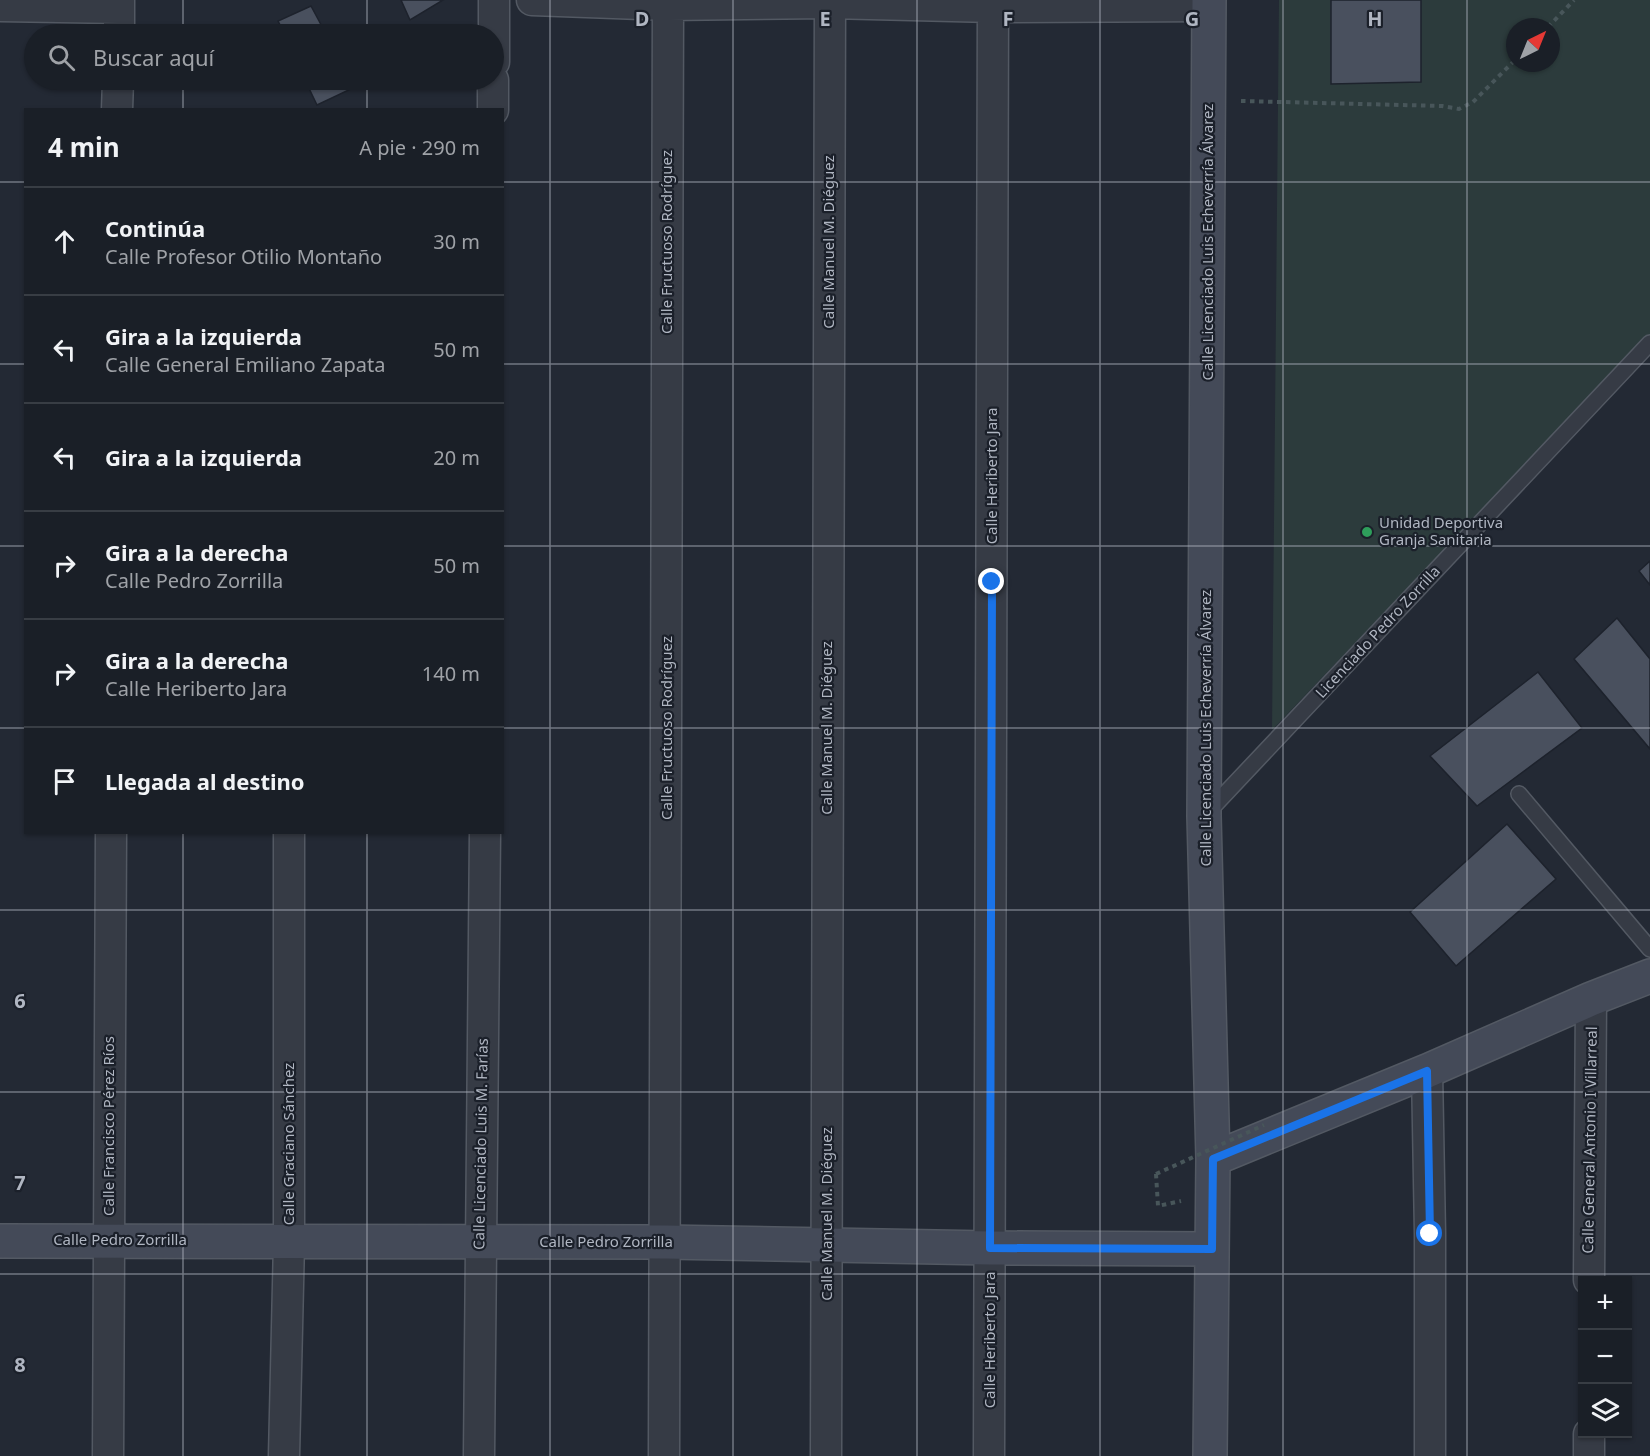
<!DOCTYPE html>
<html lang="es">
<head>
<meta charset="utf-8">
<style>
	body { margin:0; font-family:"Noto Sans",sans-serif; background:#272c33; color:#f1f3f6 }
	.controls { position:absolute; right:18px; bottom:18px; display:grid; overflow:hidden; border-radius:0px; box-shadow:0 2px 4px #0004 }
	.controls button { width:54px; height:54px; display:grid; place-items:center; padding:0; border:0; border-bottom:2px solid #383d44; background:#1a1f27; color:#f1f3f6; font:30px sans-serif }
	.compass { position:absolute; left:1506px; top:18px; width:54px; height:54px; border-radius:50%; background:#1a1f27; box-shadow:0 2px 4px #0004; rotate:43deg }
	.stop { position:absolute; width:18px; height:18px; margin:-14px; border:4px solid #1a73e8; border-radius:50%; background:#fff }
	.stop.end { background:#1a73e8; border-color:#fff; box-shadow:0 2px 6px #0008 }
	.list { margin:0; padding:0; list-style:none }
	h2 { display:flex; justify-content:space-between; align-items:center; height:78px; margin:0; padding:0 24px; font-size:26px }
	h2 small { font-size:20px; font-weight:400; color:#9fa2a7 }
	.list li { display:grid; grid-template-columns:39px 1fr auto; gap:18px; align-items:center; box-sizing:border-box; height:108px; padding:0 24px; border-top:2px solid #383d44 }
	.list b { display:block; font-size:22px; white-space:nowrap }
	.list p { margin:0; font-size:20px; white-space:nowrap; color:#9fa2a7 }
	.list em { font-size:20px; font-style:normal; color:#9fa2a7 }
	.icon { flex:none; width:33px; height:33px; fill:none; stroke:currentColor; stroke-width:2; stroke-linecap:round; stroke-linejoin:round }
	.map { position:relative; flex:none; width:1650px; height:1456px; overflow:hidden }
	.search { position:absolute; background:#1a1f27; box-shadow:0 2px 4px #0004; left:24px; top:24px; width:480px; height:66px; display:flex; align-items:center; gap:15px; box-sizing:border-box; padding:0 21px; border-radius:33px; color:#9fa2a7; font-size:22px }
	.panel { position:absolute; background:#1a1f27; box-shadow:0 2px 4px #0004; left:24px; top:108px; width:480px; height:726px; border-radius:0px }
	.map>svg:first-child { display:block }
	.green { fill:#2c3b3c; fill-rule:evenodd }
	.building { fill:#49505e; stroke:#1d222c; stroke-width:1.5 }
	.lines { fill:none; stroke-linecap:round; stroke-linejoin:round }
	.lane-casing { stroke:#535963; stroke-width:18 }
	.street-casing { stroke:#535963; stroke-width:33 }
	.secondary-casing { stroke:#535963; stroke-width:36 }
	.path { stroke:#48565a; stroke-width:4; stroke-dasharray:4.5 4.5; stroke-linecap:butt }
	.lane { stroke:#363b45; stroke-width:15 }
	.street { stroke:#363b45; stroke-width:30 }
	.secondary { stroke:#444a58; stroke-width:33 }
	.path-bridge { stroke:#48565a; stroke-width:4; stroke-dasharray:4.5 4.5; stroke-linecap:butt }
	.route { stroke:#1a73e8; stroke-width:8 }
	.grid { fill:none; stroke:#b0b6c2; stroke-width:1.5; stroke-opacity:0.55 }
	.leisure-dot { fill:#2e9e5b; stroke:#1b202a; stroke-width:2 }
	.labels { text-anchor:middle; stroke-width:4.5; stroke-linejoin:round; paint-order:stroke }
	.street-label { font-size:15px; fill:#b0b6c2; stroke:#1b202a }
	.poi-label { font-size:15px; fill:#b0b6c2; stroke:#1b202a; text-anchor:start }
	.grid-label { font-size:20px; text-anchor:middle; font-weight:bold; fill:#b0b6c2; stroke:#1b202a; stroke-width:4.5; stroke-linejoin:round; paint-order:stroke }
</style>
</head>
<body>
<div class="map">
<svg width="1650" height="1456" viewBox="0 0 1650 1456">
	<rect width="100%" height="100%" fill="#232934"/>
	<!-- green -->
	<path class="green" d="M1279,0H1650V334L1272,730ZM1515,27H1551V63H1515Z"/>
	<!-- building -->
	<path class="building" d="M401,0H443L410,20Z
		M1331,0H1421V82L1331,84Z
		M311,6L326,34H285L278,21Z
		M305,80H348L353,88L317,105Z
		M1650,561V585L1639,571Z
		M1617,618L1650,659V749L1574,659Z
		M1538,672L1582,728L1477,806L1430,756Z
		M1507,824L1556,879L1456,966L1410,912Z"/>
	<g class="lines">
		<defs>
			<path id="lane" d="M1519,794L1650,949
				M1208,812L1650,343"/>
			<path id="street" d="M532,0L668,5L829,3L993,7L1209,6
				M0,6L119,8
				M119,34V0
				M494,62V0
				M117,110L118,80
				M493,110V80
				M1427,1071L1430,1234V1456
				M1589,1280L1591,999
				M1589,1434V1456
				M108,1456L111,832
				M284,1456L289,1242V832
				M479,1456L485,832
				M664,1456L668,0
				M826,1456L830,0
				M989,1456L993,0"/>
			<path id="secondary" d="M1209,0L1204,816L1213,1159L1210,1456
				M1213,1159L1427,1071L1591,999L1650,976
				M0,1241L665,1242L990,1248L1212,1249"/>
		</defs>
		<!-- lane casing -->
		<use href="#lane" class="lane-casing"/>
		<!-- street casing -->
		<use href="#street" class="street-casing"/>
		<!-- secondary casing -->
		<use href="#secondary" class="secondary-casing"/>
		<!-- path -->
		<path class="path" d="M1548,27L1574,0
			M1241,101L1442,106L1459,109L1473,102L1515,60
			M1156,1174L1158,1206L1181,1201"/>
		<!-- lane -->
		<use href="#lane" class="lane"/>
		<!-- street -->
		<use href="#street" class="street"/>
		<!-- secondary -->
		<use href="#secondary" class="secondary"/>
		<!-- path-bridge -->
		<path class="path-bridge" d="M1156,1174L1264,1125"/>
	</g>
	<g class="lines">
		<!-- route -->
		<path class="route" d="M992,582L990,1248L1212,1249L1213,1159L1427,1071L1430,1234"/>
	</g>
	<!-- grid -->
	<path class="grid" d="M183,0V34M367,0V34M550,0V1456M733,0V1456M917,0V1456M1100,0V1456M1283,0V1456M1467,0V1456M183,80V110M367,80V110M0,182H26M502,182H1650M0,364H26M502,364H1650M0,546H26M502,546H1650M0,728H26M502,728H1650M183,832V1456M367,832V1456M0,910H1650M0,1092H1650M0,1274H1650"/>
	<!-- markers -->
	<circle class="leisure-dot" cx="1367" cy="532" r="6"/>
	<g class="labels">
		<!-- street labels -->
		<g class="street-label">
			<text transform="translate(667 242) rotate(-90)" y="5">Calle Fructuoso Rodríguez</text>
			<text transform="translate(829 242) rotate(-90)" y="5">Calle Manuel M. Diéguez</text>
			<text transform="translate(1208 242) rotate(-90)" y="5">Calle Licenciado Luis Echeverría Álvarez</text>
			<text transform="translate(992 476) rotate(-90)" y="5">Calle Heriberto Jara</text>
			<text transform="translate(1378 632) rotate(-47)" y="5">Licenciado Pedro Zorrilla</text>
			<text transform="translate(667 728) rotate(-90)" y="5">Calle Fructuoso Rodríguez</text>
			<text transform="translate(827 728) rotate(-90)" y="5">Calle Manuel M. Diéguez</text>
			<text transform="translate(1206 728) rotate(-90)" y="5">Calle Licenciado Luis Echeverría Álvarez</text>
			<text transform="translate(109 1126) rotate(-90)" y="5">Calle Francisco Pérez Ríos</text>
			<text transform="translate(1590 1140) rotate(-89)" y="5">Calle General Antonio I Villarreal</text>
			<text transform="translate(289 1144) rotate(-90)" y="5">Calle Graciano Sánchez</text>
			<text transform="translate(481 1144) rotate(-89)" y="5">Calle Licenciado Luis M. Farías</text>
			<text transform="translate(827 1214) rotate(-90)" y="5">Calle Manuel M. Diéguez</text>
			<text x="120" y="1245">Calle Pedro Zorrilla</text>
			<text x="606" y="1247">Calle Pedro Zorrilla</text>
			<text transform="translate(990 1340) rotate(-90)" y="5">Calle Heriberto Jara</text>
		</g>
		<!-- poi labels -->
		<g class="poi-label">
			<text x="1379" y="528">Unidad Deportiva<tspan x="1379" dy="17">Granja Sanitaria</tspan></text>
		</g>
	</g>
	<g class="grid-label">
		<text x="642" y="26">D</text>
		<text x="825" y="26">E</text>
		<text x="1008" y="26">F</text>
		<text x="1192" y="26">G</text>
		<text x="1375" y="26">H</text>
		<text x="20" y="1008">6</text>
		<text x="20" y="1190">7</text>
		<text x="20" y="1372">8</text>
	</g>
</svg>
<div class="controls">
<button>+</button>
<button>−</button>
<button><svg class="icon" aria-label="layers" viewBox="0 0 24 24"><path d="M12 4l9 5-9 5-9-5zM3 14l9 5 9-5"/></svg></button>
</div>
<svg class="compass" viewBox="-18 -18 36 36"><path d="M0-13l5 13h-10z" fill="#e53935"/><path d="M0 13l5-13h-10z" fill="#9fa2a7"/></svg>
<div class="stop" style="left:1430px;top:1234px"></div>
<div class="stop end" style="left:992px;top:582px"></div>
<div class="search"><svg class="icon" aria-label="search" viewBox="0 0 24 24"><circle cx="10" cy="10" r="6"/><path d="M15 15l6 6"/></svg>Buscar aquí</div>
<section class="panel">
<h2>4 min<small>A pie · 290 m</small></h2>
<ul class="list">
<li><svg class="icon" aria-label="ahead" viewBox="0 0 24 24"><path d="M12 20V5M6 11l6-6 6 6"/></svg><div><b>Continúa</b><p>Calle Profesor Otilio Montaño</p></div><em>30 m</em></li>
<li><svg class="icon" aria-label="left" viewBox="0 0 24 24"><path d="M17 20v-9H6M10 6l-5 5 5 5"/></svg><div><b>Gira a la izquierda</b><p>Calle General Emiliano Zapata</p></div><em>50 m</em></li>
<li><svg class="icon" aria-label="left" viewBox="0 0 24 24"><path d="M17 20v-9H6M10 6l-5 5 5 5"/></svg><div><b>Gira a la izquierda</b></div><em>20 m</em></li>
<li><svg class="icon" aria-label="right" viewBox="0 0 24 24"><path d="M7 20v-9h11M14 6l5 5-5 5"/></svg><div><b>Gira a la derecha</b><p>Calle Pedro Zorrilla</p></div><em>50 m</em></li>
<li><svg class="icon" aria-label="right" viewBox="0 0 24 24"><path d="M7 20v-9h11M14 6l5 5-5 5"/></svg><div><b>Gira a la derecha</b><p>Calle Heriberto Jara</p></div><em>140 m</em></li>
<li><svg class="icon" aria-label="arrive" viewBox="0 0 24 24"><path d="M6 21V4h12l-3 4 3 4H6"/></svg><div><b>Llegada al destino</b></div></li>
</ul>
</section>
</div>
</body>
</html>
